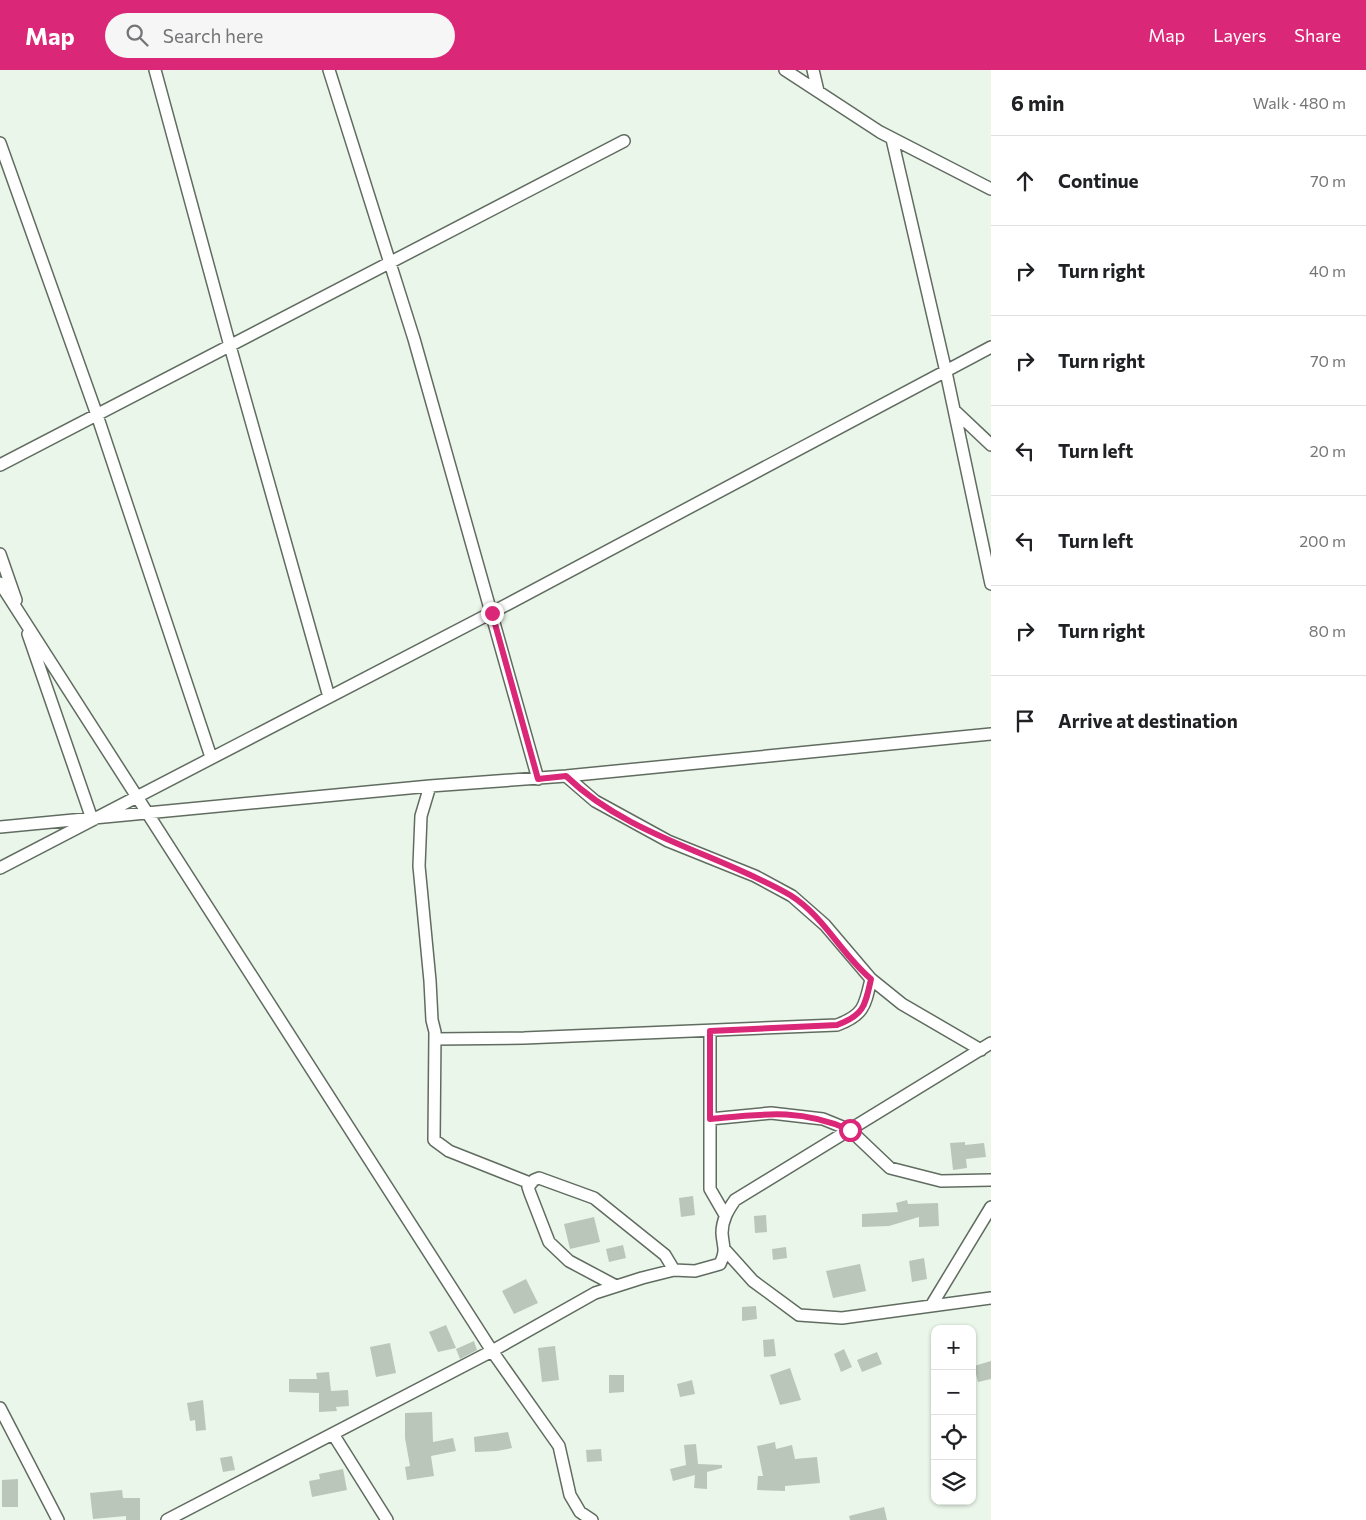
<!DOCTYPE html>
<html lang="en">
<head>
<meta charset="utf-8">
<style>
	body { margin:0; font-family:Commissioner,sans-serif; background:#f6f6f6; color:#202124 }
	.controls { position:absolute; right:15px; bottom:15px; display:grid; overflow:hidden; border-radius:10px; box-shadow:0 1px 4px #0004 }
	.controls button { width:45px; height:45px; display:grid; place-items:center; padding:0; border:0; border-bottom:1px solid #e0e0e0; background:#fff; color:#202124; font:25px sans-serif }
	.stop { position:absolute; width:15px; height:15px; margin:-11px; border:4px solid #db2777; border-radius:50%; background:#fff }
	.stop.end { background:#db2777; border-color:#fff; box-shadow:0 1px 5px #0008 }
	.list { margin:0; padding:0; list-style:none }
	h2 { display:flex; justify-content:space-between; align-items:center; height:65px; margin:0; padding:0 20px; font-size:21px }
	h2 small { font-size:16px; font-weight:400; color:#757577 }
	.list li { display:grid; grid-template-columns:32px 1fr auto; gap:15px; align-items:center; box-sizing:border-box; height:90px; padding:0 20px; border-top:1px solid #e0e0e0 }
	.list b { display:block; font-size:19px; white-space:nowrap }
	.list em { font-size:16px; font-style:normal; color:#757577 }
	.icon { flex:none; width:28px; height:28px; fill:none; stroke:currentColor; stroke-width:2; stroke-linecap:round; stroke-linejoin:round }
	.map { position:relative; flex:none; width:991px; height:1450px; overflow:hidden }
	header { display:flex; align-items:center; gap:30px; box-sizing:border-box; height:70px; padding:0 25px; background:#db2777; color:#fff }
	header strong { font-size:24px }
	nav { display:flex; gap:28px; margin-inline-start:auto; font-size:18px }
	.search { width:350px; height:45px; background:#f6f6f6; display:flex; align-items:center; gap:12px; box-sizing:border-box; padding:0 18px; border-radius:28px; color:#757577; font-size:19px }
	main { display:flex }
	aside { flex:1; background:#fff }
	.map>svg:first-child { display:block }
	.building { fill:#bac6ba }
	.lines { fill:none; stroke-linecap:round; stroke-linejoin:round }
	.street-casing { stroke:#616c61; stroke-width:14 }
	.street { stroke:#fff; stroke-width:11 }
	.route { stroke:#db2777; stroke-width:6 }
</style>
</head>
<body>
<header>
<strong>Map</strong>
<div class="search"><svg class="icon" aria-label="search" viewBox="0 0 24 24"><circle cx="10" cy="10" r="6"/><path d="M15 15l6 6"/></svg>Search here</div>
<nav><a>Map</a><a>Layers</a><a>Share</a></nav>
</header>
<main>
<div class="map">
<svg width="991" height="1450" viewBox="0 0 991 1450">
	<rect width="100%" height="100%" fill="#e9f6e9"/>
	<!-- building -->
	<path class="building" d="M965,1072V1075L984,1073L986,1087L966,1089L967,1098L953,1100L950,1073Z
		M693,1126L695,1145L681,1147L679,1128Z
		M907,1130L908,1134L938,1133L939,1156L919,1157V1147L889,1156L862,1157V1144L898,1142L896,1133Z
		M766,1145L767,1162L755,1163L754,1146Z
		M594,1147L600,1172L570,1179L564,1154Z
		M623,1175L626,1188L609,1192L606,1179Z
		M786,1177L787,1188L773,1190L772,1179Z
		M924,1188L927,1209L912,1212L909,1191Z
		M860,1194L866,1221L833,1228L826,1201Z
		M526,1209L538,1233L514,1244L502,1221Z
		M756,1236L757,1249L742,1251V1237Z
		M446,1255L456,1278L438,1282L429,1262Z
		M774,1269L776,1286L764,1287L763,1270Z
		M474,1271L477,1280L460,1289L456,1279Z
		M390,1273L396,1303L376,1307L370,1277Z
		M555,1276L559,1310L542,1312L538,1278Z
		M844,1279L852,1297L841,1302L834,1284Z
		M877,1282L882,1294L862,1302L857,1290Z
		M991,1291V1309L978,1312L974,1296Z
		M790,1298L801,1330L780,1335L770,1305Z
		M329,1302L331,1321L348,1320L349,1336L336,1337L337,1341L319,1342V1323L289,1322V1309H317L316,1303Z
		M609,1305H624V1322L609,1323Z
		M692,1310L695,1324L680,1327L677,1314Z
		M203,1330L206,1360L196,1361L195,1350L190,1351L187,1333Z
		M432,1342L433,1372L453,1368L456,1381L431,1386L434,1406L407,1410L405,1397L410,1396L405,1368V1343Z
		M508,1362L512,1378L497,1381L475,1382L474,1367Z
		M775,1372L776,1379L792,1375L795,1389L817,1387L820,1413L785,1416V1421L757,1420L758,1406H763L757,1376Z
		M696,1374L698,1394L722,1395V1398L707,1402V1419L694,1418L695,1405L673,1411L670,1399L686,1395L684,1375Z
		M601,1379L602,1391L587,1392L586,1380Z
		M232,1386L235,1400L223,1402L220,1388Z
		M343,1399L347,1420L312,1427L309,1411L320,1409L319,1404Z
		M18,1409V1437H2V1410Z
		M122,1420L123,1428H140V1450H126V1446L93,1449L90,1423Z
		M884,1437L887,1450H850L849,1446Z"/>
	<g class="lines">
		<defs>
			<path id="street" d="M155,0L230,276L329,627
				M329,0L414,269L538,709
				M785,0L880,62L991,119
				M813,0L818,21
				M892,69L946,302L991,514
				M0,73L97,345L211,687
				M954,340L991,375
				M0,395L624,71
				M0,484L16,530
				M0,513L492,1281L559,1376L570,1425L580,1442L592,1450
				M28,564L92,749
				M566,706L595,731L668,771L755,806L792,826L825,855L871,909L902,934L981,980
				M430,716L421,746L419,796L430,911L432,950L435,962L434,1070L449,1081L530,1113
				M0,757L430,716L566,706L991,664
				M0,798L491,543L991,277
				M710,961V1119L725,1145
				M435,969L524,968L837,955C864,945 865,936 871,909
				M710,1049L771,1043L823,1049L850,1060L890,1098L941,1111L991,1110
				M726,1181L753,1211L799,1245L842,1248L991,1228
				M616,1216L569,1191L549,1172L530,1123L528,1117L534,1110L539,1108L594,1128L665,1185L674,1200
				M931,1236L991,1137
				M0,1338L58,1450
				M333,1364L387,1450
				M167,1450L492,1281L595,1223L642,1208L674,1200L695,1201L720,1194C727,1179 723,1178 722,1163C722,1150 728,1140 735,1130L991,973"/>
		</defs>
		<!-- street casing -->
		<use href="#street" class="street-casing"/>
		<!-- street -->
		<use href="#street" class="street"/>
	</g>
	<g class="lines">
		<!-- route -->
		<path class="route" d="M492,543L538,709L566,706C628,766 717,783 790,825C824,846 841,884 871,909C865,936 864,945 837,955L710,961V1049C763,1044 799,1038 850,1060"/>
	</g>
</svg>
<div class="controls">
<button>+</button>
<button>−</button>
<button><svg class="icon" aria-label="locate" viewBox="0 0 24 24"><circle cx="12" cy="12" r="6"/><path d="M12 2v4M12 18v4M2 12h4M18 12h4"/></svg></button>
<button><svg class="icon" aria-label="layers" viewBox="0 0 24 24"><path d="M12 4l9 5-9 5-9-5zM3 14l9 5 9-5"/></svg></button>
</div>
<div class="stop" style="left:850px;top:1060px"></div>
<div class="stop end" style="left:492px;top:543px"></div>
</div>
<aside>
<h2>6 min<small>Walk · 480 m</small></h2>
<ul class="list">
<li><svg class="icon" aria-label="ahead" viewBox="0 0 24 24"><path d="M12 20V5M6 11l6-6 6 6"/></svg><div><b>Continue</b></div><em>70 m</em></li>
<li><svg class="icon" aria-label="right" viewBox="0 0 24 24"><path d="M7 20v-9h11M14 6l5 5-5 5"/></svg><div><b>Turn right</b></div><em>40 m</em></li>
<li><svg class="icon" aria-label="right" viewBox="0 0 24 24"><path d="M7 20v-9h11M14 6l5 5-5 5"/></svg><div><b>Turn right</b></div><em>70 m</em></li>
<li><svg class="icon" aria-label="left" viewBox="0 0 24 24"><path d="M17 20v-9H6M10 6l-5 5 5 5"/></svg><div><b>Turn left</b></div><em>20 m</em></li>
<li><svg class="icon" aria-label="left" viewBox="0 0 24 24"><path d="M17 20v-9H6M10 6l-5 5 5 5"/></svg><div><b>Turn left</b></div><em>200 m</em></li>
<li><svg class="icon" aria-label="right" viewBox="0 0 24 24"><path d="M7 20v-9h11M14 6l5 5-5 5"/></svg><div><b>Turn right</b></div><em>80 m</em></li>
<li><svg class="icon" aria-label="arrive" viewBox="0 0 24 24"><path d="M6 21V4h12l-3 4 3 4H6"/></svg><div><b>Arrive at destination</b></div></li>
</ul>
</aside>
</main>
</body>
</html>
